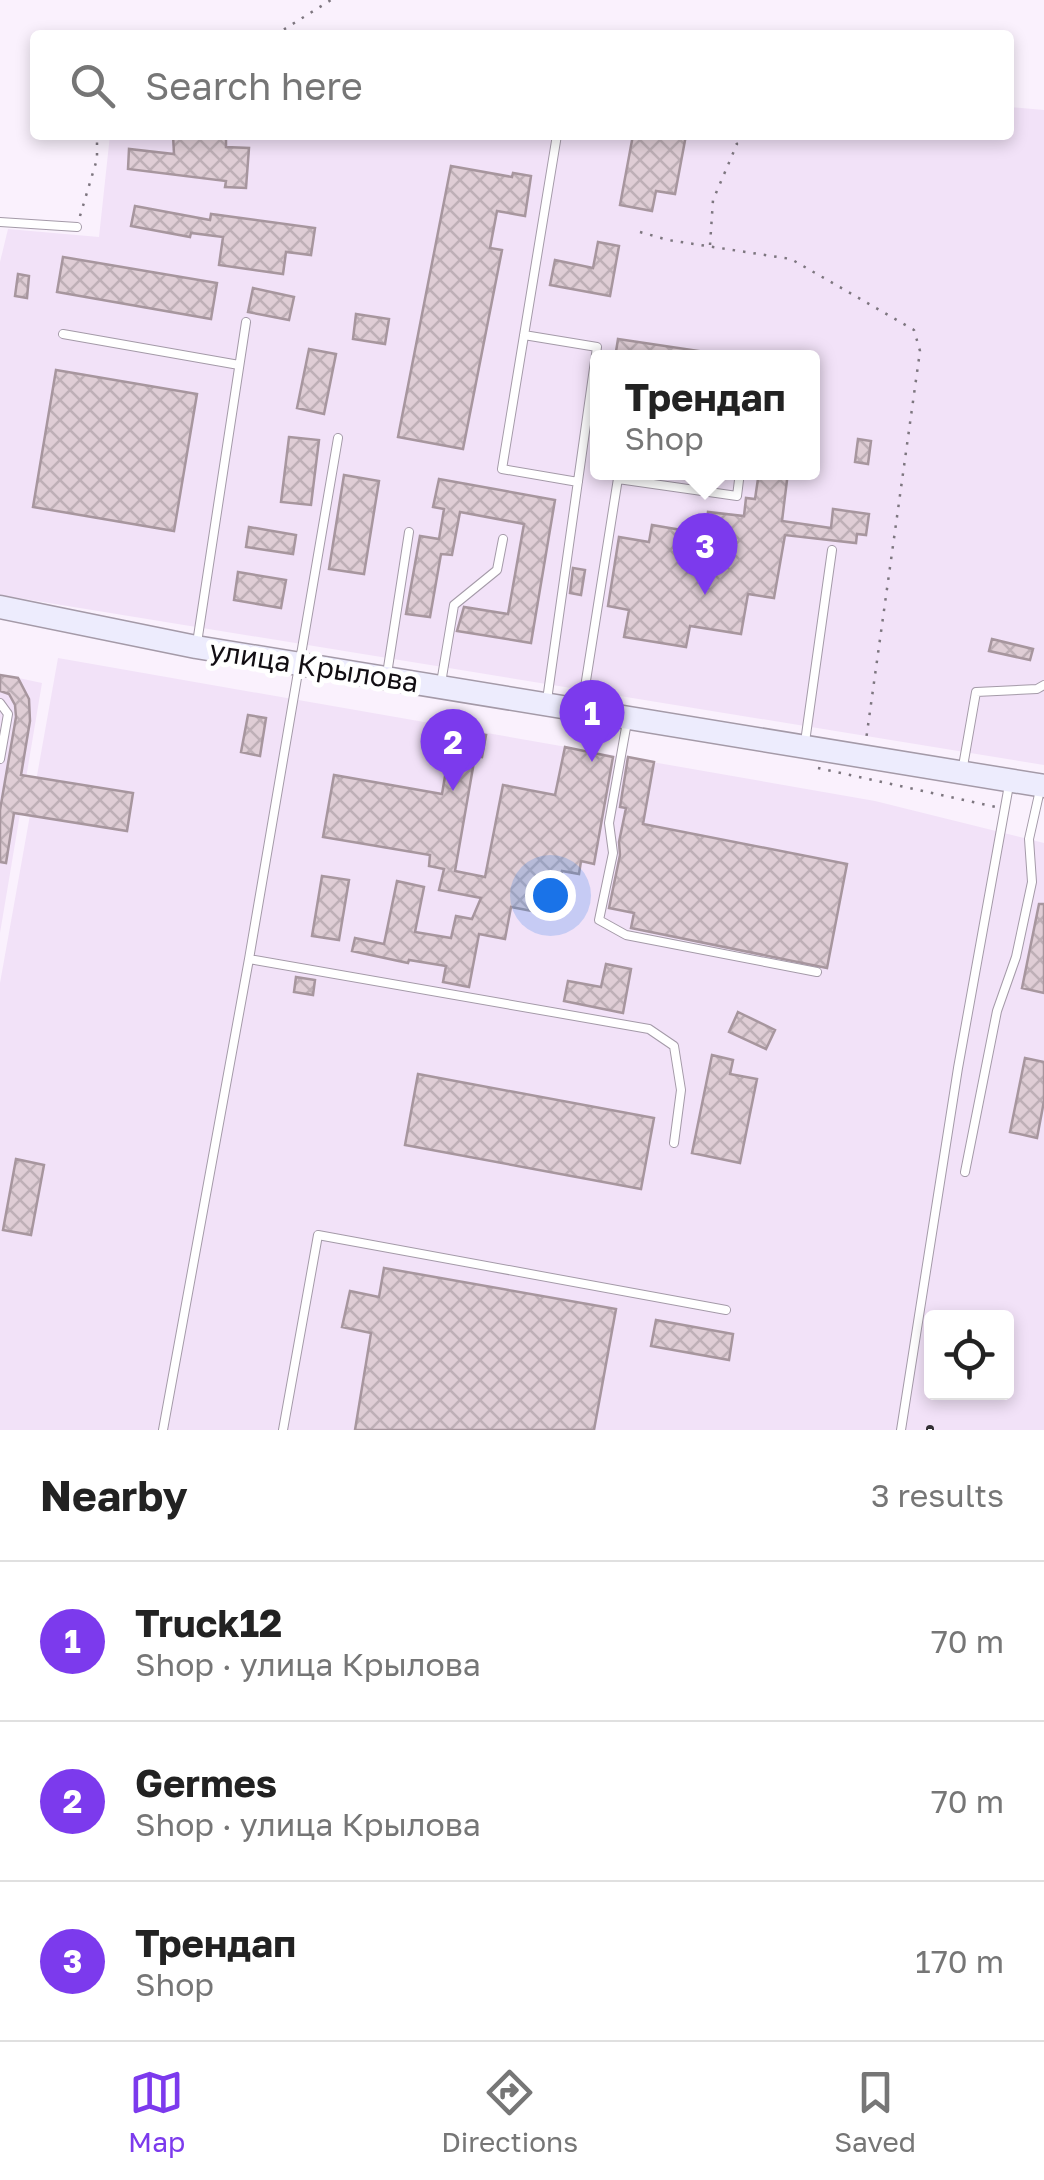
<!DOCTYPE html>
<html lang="en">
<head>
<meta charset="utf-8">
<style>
	body { margin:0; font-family:"Golos Text",sans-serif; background:#f6f6f6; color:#222 }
	.controls { position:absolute; right:30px; bottom:30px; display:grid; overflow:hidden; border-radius:10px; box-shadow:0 5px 15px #0003 }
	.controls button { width:90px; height:90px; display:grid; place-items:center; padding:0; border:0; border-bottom:2px solid #e0e0e0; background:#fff; color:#222; font:50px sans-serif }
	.you { position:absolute; left:550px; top:895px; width:35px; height:35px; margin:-25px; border:8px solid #fff; border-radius:50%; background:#1a73e8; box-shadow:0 0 0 15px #1a73e833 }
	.badge { display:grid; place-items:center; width:65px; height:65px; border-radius:50%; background:#7c3aed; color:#fff; font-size:32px; font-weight:700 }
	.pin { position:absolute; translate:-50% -82px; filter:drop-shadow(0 2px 5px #0008) }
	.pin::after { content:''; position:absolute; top:52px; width:35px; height:30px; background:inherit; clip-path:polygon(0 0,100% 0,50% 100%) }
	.popup { position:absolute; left:590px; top:350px; width:230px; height:130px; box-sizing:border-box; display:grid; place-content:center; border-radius:10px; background:#fff; filter:drop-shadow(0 2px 8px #0005); font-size:32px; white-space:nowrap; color:#767676 }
	.popup b { font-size:38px; color:#222 }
	.popup::after { content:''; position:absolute; left:50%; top:100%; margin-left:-20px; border:20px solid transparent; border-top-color:#fff }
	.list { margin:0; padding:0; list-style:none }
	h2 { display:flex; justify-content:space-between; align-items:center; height:130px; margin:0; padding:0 40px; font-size:42px }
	h2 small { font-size:32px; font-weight:400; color:#767676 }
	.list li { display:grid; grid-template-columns:65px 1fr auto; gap:30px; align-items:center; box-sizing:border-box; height:160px; padding:0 40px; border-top:2px solid #e0e0e0 }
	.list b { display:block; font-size:38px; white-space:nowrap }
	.list p { margin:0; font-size:32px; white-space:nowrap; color:#767676 }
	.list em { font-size:32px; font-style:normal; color:#767676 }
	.icon { flex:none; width:55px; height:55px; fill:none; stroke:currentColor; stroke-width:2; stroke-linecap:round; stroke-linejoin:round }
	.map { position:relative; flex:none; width:1044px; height:1430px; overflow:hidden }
	.search { position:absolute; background:#fff; box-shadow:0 5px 15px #0003; left:30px; right:30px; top:30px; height:110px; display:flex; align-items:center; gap:25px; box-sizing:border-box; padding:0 35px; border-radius:10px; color:#767676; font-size:38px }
	.sheet { height:610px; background:#fff }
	nav { display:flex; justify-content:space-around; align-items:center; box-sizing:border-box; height:140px; border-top:2px solid #e0e0e0; background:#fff; font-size:28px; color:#767676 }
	nav a { display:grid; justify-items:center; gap:5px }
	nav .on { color:#7c3aed }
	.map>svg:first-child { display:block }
	.built { fill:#f2e2f8; fill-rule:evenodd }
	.building { fill:url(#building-cross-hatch); stroke:#a7969e; stroke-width:2.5 }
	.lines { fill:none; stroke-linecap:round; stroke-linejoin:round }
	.lane-casing { stroke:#a49aa8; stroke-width:10 }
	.secondary-casing { stroke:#a49aa8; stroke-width:25 }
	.path { stroke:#7d767f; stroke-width:2.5; stroke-dasharray:2.5 8; stroke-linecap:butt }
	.lane { stroke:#fff; stroke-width:8 }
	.secondary { stroke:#edecfd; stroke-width:22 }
	.rail-casing { stroke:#332f35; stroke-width:8 }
	.rail { stroke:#fff; stroke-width:4; stroke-dasharray:11; stroke-linecap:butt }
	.labels { text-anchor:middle; stroke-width:10; stroke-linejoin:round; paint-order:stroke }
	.street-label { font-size:28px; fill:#120e13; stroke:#fff }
</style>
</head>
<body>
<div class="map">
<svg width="1044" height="1430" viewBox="0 0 1044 1430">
	<defs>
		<pattern id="building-cross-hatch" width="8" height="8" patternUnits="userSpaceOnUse" patternTransform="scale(2.5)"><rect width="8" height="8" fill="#dfcdd5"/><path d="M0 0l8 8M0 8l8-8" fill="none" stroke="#beafb6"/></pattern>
	</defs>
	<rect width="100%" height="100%" fill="#faf1fd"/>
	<!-- built -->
	<path class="built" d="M1009,107L1044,110V765L0,595V262L8,229L99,237L110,135H1009ZM598,358H812V472H598Z
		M58,658L875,801L1044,843V1430H0V983ZM932,1318H1006V1392H932Z
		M0,674L42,683L0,933Z"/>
	<!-- building -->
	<path class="building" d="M173,135H226V147L249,148L246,188L225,187L226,181L128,169L129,149L174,154Z
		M633,135H686L675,194L656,191L652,211L620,205Z
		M451,166L512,177L513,173L531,176L525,216L497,211L490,248L502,250L463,449L398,437Z
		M135,206L210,220L211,214L315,228L311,255L286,252L283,274L219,265L223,237L191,233L190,237L131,226Z
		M598,242L619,246L610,296L550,285L555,260L593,268Z
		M63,257L217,283L211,319L57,292Z
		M18,274L29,276L27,298L15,296Z
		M253,288L294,297L289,320L248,312Z
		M356,314L389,319L385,344L353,339Z
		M618,339L699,351V358H615Z
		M309,349L336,354L324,414L297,408Z
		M56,370L197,394L174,531L33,507Z
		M289,437L319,440L311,505L281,502Z
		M858,439L871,441L868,464L855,462Z
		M759,472H788L782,521L831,528L833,509L869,514L866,535L857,534L856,543L785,535L774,598L748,594L741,634L690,626L686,647L624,637L629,610L608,606L619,537L649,542L652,525L705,534L708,512L744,516L746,498L755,499Z
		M344,475L379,481L364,574L329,569Z
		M439,479L555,500L531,643L457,631L464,607L508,614L524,524L460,512L452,555L441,554L430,617L406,614L420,536L439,539L444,509L433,507Z
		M249,527L296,535L293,554L246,547Z
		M573,568L585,570L581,595L570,593Z
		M238,572L286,580L281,608L234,600Z
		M992,639L1033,649L1030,660L989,651Z
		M0,675L18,678L29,699L30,721L21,775L133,793L127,831L14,813L6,863L0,862V810L16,717L15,705L9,694L0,691Z
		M248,715L266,718L260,756L241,752Z
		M453,729L486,735L482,757L475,756L455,871L485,877L503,785L555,795L565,747L613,757L594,864L581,861L579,874L562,871L553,915L511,907L505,939L479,934L469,987L443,982L446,966L409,960L408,963L352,951L355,938L384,944L397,881L424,887L415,932L451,938L456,916L472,919L481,898L439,890L444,869L429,866L430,855L323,837L334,775L442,794Z
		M628,757L654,762L643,824L847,864L827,968L631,928L634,913L609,908L620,855L619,842L626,808L620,807Z
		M322,876L349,880L339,940L312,936Z
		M1039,904H1044V993L1022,988Z
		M606,964L631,969L623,1013L564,1001L568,981L601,987Z
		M296,977L315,980L313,995L294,992Z
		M738,1012L775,1030L766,1049L729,1032Z
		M712,1055L733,1060L730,1074L757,1079L740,1163L692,1153Z
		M1025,1058L1044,1062V1101L1037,1138L1010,1132Z
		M418,1074L654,1118L641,1189L405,1145Z
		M16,1159L44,1165L31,1235L3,1230Z
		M384,1268L616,1309L594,1430H355L371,1333L342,1327L350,1291L379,1297Z
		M656,1320L733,1334L729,1360L651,1346Z"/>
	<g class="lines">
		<defs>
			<path id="lane" d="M557,135L502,469L578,482
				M0,222L77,227
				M63,334L239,365
				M524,335L597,347L547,700
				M338,438L249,959L649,1029L674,1046L681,1090L674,1143
				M618,479L737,496L740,472
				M197,643L246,322
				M387,674L409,532
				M441,683L454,605L497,570L503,539
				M0,703L8,714L0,759
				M582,706L619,472
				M627,722L609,823L613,853L599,920L626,935L817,972
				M805,742L832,550
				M962,772L976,692L1037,689L1044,685
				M965,1172L997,1011L1016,957L1032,882L1029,839L1040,790
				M163,1430L249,959
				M283,1430L318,1235L726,1310
				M901,1430L958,1068L1009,785"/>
			<path id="secondary" d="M0,607L196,647L1044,786"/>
		</defs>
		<!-- lane casing -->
		<use href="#lane" class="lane-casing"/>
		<!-- secondary casing -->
		<use href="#secondary" class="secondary-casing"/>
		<!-- path -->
		<path class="path" d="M275,35L331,0
			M80,216L97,159V135
			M640,232L668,240L791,259L914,330L920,351L866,740
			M710,245L713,200L737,144L733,135
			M818,768L996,807"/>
		<!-- lane -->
		<use href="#lane" class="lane"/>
		<!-- secondary -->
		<use href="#secondary" class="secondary"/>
		<defs>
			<path id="rail" d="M930,1430V1429"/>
		</defs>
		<!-- rail casing -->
		<use href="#rail" class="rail-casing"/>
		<!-- rail -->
		<use href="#rail" class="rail"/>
	</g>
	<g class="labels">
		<!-- street labels -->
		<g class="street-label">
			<text transform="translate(314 666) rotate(9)" y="10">улица Крылова</text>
		</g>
	</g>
</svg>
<div class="controls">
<button><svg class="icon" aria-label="locate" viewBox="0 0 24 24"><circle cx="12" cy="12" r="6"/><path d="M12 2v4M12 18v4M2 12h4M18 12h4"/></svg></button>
</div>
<div class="you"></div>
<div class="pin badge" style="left:592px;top:762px">1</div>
<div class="pin badge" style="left:453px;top:791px">2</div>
<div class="pin badge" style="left:705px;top:595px">3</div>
<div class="popup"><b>Трендап</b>Shop</div>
<div class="search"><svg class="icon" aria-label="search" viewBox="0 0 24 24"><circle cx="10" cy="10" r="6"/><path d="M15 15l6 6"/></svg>Search here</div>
</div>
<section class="sheet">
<h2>Nearby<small>3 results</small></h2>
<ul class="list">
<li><span class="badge">1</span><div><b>Truck12</b><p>Shop · улица Крылова</p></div><em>70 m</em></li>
<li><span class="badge">2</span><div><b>Germes</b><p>Shop · улица Крылова</p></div><em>70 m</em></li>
<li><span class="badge">3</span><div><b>Трендап</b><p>Shop</p></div><em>170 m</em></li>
</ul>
</section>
<nav>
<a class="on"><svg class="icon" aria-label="map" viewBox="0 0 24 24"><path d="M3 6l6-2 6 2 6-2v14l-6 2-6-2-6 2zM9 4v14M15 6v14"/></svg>Map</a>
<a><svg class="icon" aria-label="directions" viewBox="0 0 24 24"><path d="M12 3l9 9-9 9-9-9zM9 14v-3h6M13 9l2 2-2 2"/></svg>Directions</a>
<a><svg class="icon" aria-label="saved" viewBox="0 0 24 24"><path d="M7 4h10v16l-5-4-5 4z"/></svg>Saved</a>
</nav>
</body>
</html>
